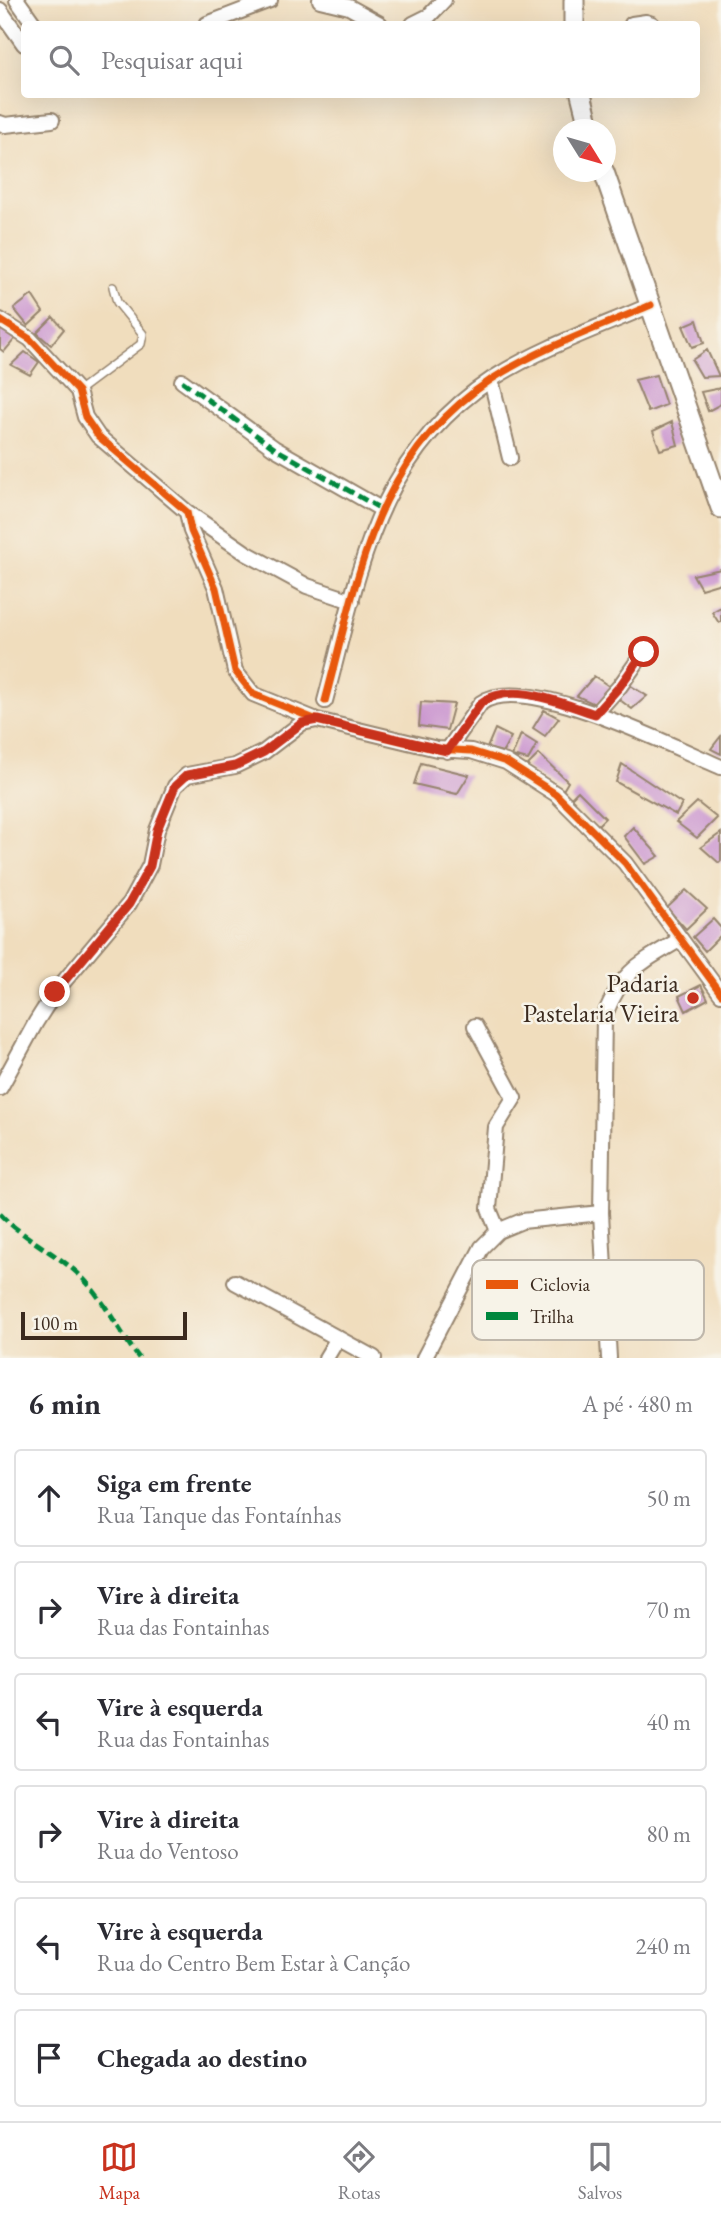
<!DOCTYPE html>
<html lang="pt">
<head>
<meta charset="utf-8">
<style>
	body { margin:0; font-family:"EB Garamond",serif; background:#f7f7f7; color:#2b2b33 }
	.compass { position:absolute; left:553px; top:119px; width:63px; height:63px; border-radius:50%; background:#fff; box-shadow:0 7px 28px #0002; rotate:127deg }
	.scale { position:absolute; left:21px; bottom:18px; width:166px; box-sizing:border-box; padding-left:7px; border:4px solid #3b2a1e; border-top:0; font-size:19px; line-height:24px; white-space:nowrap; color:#3b2a1e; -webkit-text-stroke:5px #f7f3e8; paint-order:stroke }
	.stop { position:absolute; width:21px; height:21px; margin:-16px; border:5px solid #c8321e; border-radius:50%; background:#fff }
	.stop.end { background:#c8321e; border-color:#fff; box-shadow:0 2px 7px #0008 }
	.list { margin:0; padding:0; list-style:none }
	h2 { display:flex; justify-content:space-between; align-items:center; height:91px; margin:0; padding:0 28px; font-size:30px }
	h2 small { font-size:23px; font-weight:400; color:#7c7c81 }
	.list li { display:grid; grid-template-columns:46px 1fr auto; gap:21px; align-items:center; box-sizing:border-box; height:98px; margin:0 14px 14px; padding:0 14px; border:2px solid #e1e1e2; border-radius:7px }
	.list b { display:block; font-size:26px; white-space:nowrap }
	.list p { margin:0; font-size:23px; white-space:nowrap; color:#7c7c81 }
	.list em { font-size:23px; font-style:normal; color:#7c7c81 }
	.icon { flex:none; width:38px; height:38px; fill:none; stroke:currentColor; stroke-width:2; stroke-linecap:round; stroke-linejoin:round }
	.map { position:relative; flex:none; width:721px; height:1358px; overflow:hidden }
	.search { position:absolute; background:#fff; box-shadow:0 7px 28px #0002; left:21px; right:21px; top:21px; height:77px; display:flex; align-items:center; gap:18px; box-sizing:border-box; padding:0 24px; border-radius:7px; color:#7c7c81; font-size:26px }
	.sheet { height:763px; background:#fff }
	nav { display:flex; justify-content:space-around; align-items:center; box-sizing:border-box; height:98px; border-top:2px solid #e1e1e2; background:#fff; font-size:19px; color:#7c7c81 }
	nav a { display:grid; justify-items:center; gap:4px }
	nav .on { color:#c8321e }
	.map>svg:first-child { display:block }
	.building { fill:#c993cf }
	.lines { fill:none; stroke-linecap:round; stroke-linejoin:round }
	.service-casing { stroke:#96846e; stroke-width:10 }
	.minor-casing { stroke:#96846e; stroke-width:18 }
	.secondary-casing { stroke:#96846e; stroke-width:23 }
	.service { stroke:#fff; stroke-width:7 }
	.minor { stroke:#fff; stroke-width:14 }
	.secondary { stroke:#fff; stroke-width:19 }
	.quiet { stroke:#00873e; stroke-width:5; stroke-dasharray:10 5; stroke-linecap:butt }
	.cycleway-casing { stroke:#f7f3e8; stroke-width:11 }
	.cycleway { stroke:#e8590c; stroke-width:7 }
	.route { stroke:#c8321e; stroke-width:9 }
	.poi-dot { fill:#c8321e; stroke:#f7f3e8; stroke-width:2.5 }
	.labels { text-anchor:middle; stroke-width:5; stroke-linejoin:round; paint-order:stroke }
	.poi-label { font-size:26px; fill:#3b2a1e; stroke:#f7f3e8; text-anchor:end }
	.key { fill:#f7f3e8; stroke:#bfb7ab; stroke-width:2 }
	.key-label { font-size:19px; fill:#3b2a1e }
</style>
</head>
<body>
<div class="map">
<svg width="721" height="1358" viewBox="0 0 721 1358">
	<rect width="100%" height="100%" fill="#f7f3e8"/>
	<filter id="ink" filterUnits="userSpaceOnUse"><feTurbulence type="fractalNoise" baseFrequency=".0143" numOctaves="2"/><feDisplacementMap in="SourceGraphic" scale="14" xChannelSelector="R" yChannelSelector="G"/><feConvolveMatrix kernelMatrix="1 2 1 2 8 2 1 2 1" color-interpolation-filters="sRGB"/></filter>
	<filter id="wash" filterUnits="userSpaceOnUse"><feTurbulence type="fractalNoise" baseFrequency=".00686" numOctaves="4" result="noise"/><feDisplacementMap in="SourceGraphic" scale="28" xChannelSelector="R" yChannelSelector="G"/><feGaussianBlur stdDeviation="1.57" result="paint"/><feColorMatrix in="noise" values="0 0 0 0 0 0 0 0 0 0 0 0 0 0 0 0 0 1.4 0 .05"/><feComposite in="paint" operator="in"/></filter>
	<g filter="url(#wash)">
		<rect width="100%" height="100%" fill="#f0ddbd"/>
		<g id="blocks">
			<!-- building -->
			<path class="building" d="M32,295L43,312L28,326L14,309Z
				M53,317L64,329L51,345L37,333Z
				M697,320L704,343L692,347L683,326Z
				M0,327L15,339L4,352L0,349Z
				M707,350L719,376L702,377L692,360Z
				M25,352L39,362L30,375L11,365Z
				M656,375L666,405L648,412L635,380Z
				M721,388V404L708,411L701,392Z
				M672,422L678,445L660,450L653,431Z
				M721,569V583L701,589L693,575Z
				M721,607V622L719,623L712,612Z
				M594,676L613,689L597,705L577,696Z
				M628,684L647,696L632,709L616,697Z
				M421,702L454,704L447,730L419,726Z
				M544,710L559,718L545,736L533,728Z
				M495,729L511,737L503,752L487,748Z
				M521,734L537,744L528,760L512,756Z
				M721,736V754L711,749Z
				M539,754L568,782L562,792L526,767Z
				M421,763L469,775L457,794L414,784Z
				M622,764L682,804L676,815L616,782Z
				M578,791L605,818L597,826L570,799Z
				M697,802L717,818L697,838L676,822Z
				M633,827L659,856L645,864L624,836Z
				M721,833V861L719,863L701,847Z
				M686,890L707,909L686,929L667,908Z
				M713,919L721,928V935L705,951L693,937Z
				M701,985L708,999L686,1011L679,996Z"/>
		</g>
	</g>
	<g filter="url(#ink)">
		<use href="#blocks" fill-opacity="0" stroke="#96846e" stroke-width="2"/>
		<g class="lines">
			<defs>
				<path id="service" d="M78,391L141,344L143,334L117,302L113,287"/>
				<path id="minor" d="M17,0L34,24
					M320,0L349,7L380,24
					M0,10L24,44
					M207,24L270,0
					M413,24L429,16L444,0
					M632,24L646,22L652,24
					M0,123L5,125L52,120
					M0,320L30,339L78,391L85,417L98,436L187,512L191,531L216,588L235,671L253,694L317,720L437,749L471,751L506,762L556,794L625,863L721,994
					M491,380L510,458
					M182,381L274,448L381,509
					M187,512L246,553L307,586L352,601
					M325,701C359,575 374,457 492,379C540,348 598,328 651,305
					M595,714L620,686L644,652
					M447,751L481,703C525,671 673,747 721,767
					M475,1026L514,1098L496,1127L489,1209L498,1231
					M0,1088L36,1022L55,992L129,904L150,865L157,830L175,786L187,775L235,766L264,752L302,723L317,720
					M235,1282L374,1358
					M326,1358L338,1338
					M424,1358L482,1247L498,1231L522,1221L601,1213
					M609,1358L601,1213L604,1017C623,969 639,964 681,939"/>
				<path id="secondary" d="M574,0V24
					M581,94L590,130
					M604,172L721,508"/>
			</defs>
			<!-- service casing -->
			<use href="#service" class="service-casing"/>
			<!-- minor casing -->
			<use href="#minor" class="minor-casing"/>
			<!-- secondary casing -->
			<use href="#secondary" class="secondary-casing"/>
			<!-- service -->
			<use href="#service" class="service"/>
			<!-- minor -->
			<use href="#minor" class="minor"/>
			<!-- secondary -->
			<use href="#secondary" class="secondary"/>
			<!-- quiet -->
			<path class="quiet" d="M182,381L274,448L381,509
				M0,1214C22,1237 50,1250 74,1270C102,1294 117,1329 139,1358"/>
			<defs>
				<path id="cycleway" d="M0,320L30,339L78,391L85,417L98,436L187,512L191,531L216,588L235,671L253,694L317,720L437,749L471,751L506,762L556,794L625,863L721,994
					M325,701C359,575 374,457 492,379C540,348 598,328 651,305"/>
			</defs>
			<!-- cycleway casing -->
			<use href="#cycleway" class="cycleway-casing"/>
			<!-- cycleway -->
			<use href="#cycleway" class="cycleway"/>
		</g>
	</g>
	<g class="lines" filter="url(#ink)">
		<!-- route -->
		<path class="route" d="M55,992L129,904L150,866L157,830L175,786L187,775L235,766L264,752L302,723L317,720L447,751L481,703C512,680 562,704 595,714L620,686L644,652"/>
	</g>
	<!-- markers -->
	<circle class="poi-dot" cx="693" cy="998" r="7"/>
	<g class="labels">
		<!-- poi labels -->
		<g class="poi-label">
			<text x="679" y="992">Padaria<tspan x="679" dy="30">Pastelaria Vieira</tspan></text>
		</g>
	</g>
	<!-- legend -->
	<rect x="472" y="1260" width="232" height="80" rx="10" class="key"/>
	<rect x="486" y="1280" width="32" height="9" fill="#e8590c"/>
	<rect x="486" y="1312" width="32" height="8" fill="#00873e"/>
	<g class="key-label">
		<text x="530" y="1291">Ciclovia</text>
		<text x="530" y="1323">Trilha</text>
	</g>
</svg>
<svg class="compass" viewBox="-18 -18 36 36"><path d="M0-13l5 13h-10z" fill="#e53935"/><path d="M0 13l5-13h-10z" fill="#7c7c81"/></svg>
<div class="scale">100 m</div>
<div class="stop" style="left:644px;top:652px"></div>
<div class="stop end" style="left:55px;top:992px"></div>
<div class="search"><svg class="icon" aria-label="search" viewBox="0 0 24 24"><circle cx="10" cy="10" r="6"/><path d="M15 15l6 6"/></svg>Pesquisar aqui</div>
</div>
<section class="sheet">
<h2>6 min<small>A pé · 480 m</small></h2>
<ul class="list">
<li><svg class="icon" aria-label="ahead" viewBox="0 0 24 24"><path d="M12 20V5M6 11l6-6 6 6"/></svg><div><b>Siga em frente</b><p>Rua Tanque das Fontaínhas</p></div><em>50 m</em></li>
<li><svg class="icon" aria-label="right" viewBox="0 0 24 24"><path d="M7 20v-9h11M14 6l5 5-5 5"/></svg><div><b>Vire à direita</b><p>Rua das Fontainhas</p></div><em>70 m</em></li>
<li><svg class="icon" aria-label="left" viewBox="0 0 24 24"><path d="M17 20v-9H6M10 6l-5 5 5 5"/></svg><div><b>Vire à esquerda</b><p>Rua das Fontainhas</p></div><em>40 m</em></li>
<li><svg class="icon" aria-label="right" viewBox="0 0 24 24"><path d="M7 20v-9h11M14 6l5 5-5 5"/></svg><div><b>Vire à direita</b><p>Rua do Ventoso</p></div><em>80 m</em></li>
<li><svg class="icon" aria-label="left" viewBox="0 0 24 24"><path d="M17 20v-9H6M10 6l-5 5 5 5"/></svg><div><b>Vire à esquerda</b><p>Rua do Centro Bem Estar à Canção</p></div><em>240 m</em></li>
<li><svg class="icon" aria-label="arrive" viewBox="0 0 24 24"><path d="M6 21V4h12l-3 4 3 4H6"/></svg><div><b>Chegada ao destino</b></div></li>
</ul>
</section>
<nav>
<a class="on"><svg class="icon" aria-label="map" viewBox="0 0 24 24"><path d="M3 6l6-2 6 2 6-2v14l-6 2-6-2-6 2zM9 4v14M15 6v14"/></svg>Mapa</a>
<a><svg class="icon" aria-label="directions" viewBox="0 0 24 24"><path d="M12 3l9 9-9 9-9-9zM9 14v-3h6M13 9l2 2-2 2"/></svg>Rotas</a>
<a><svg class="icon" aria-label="saved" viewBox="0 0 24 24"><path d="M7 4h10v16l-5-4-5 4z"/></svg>Salvos</a>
</nav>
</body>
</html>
